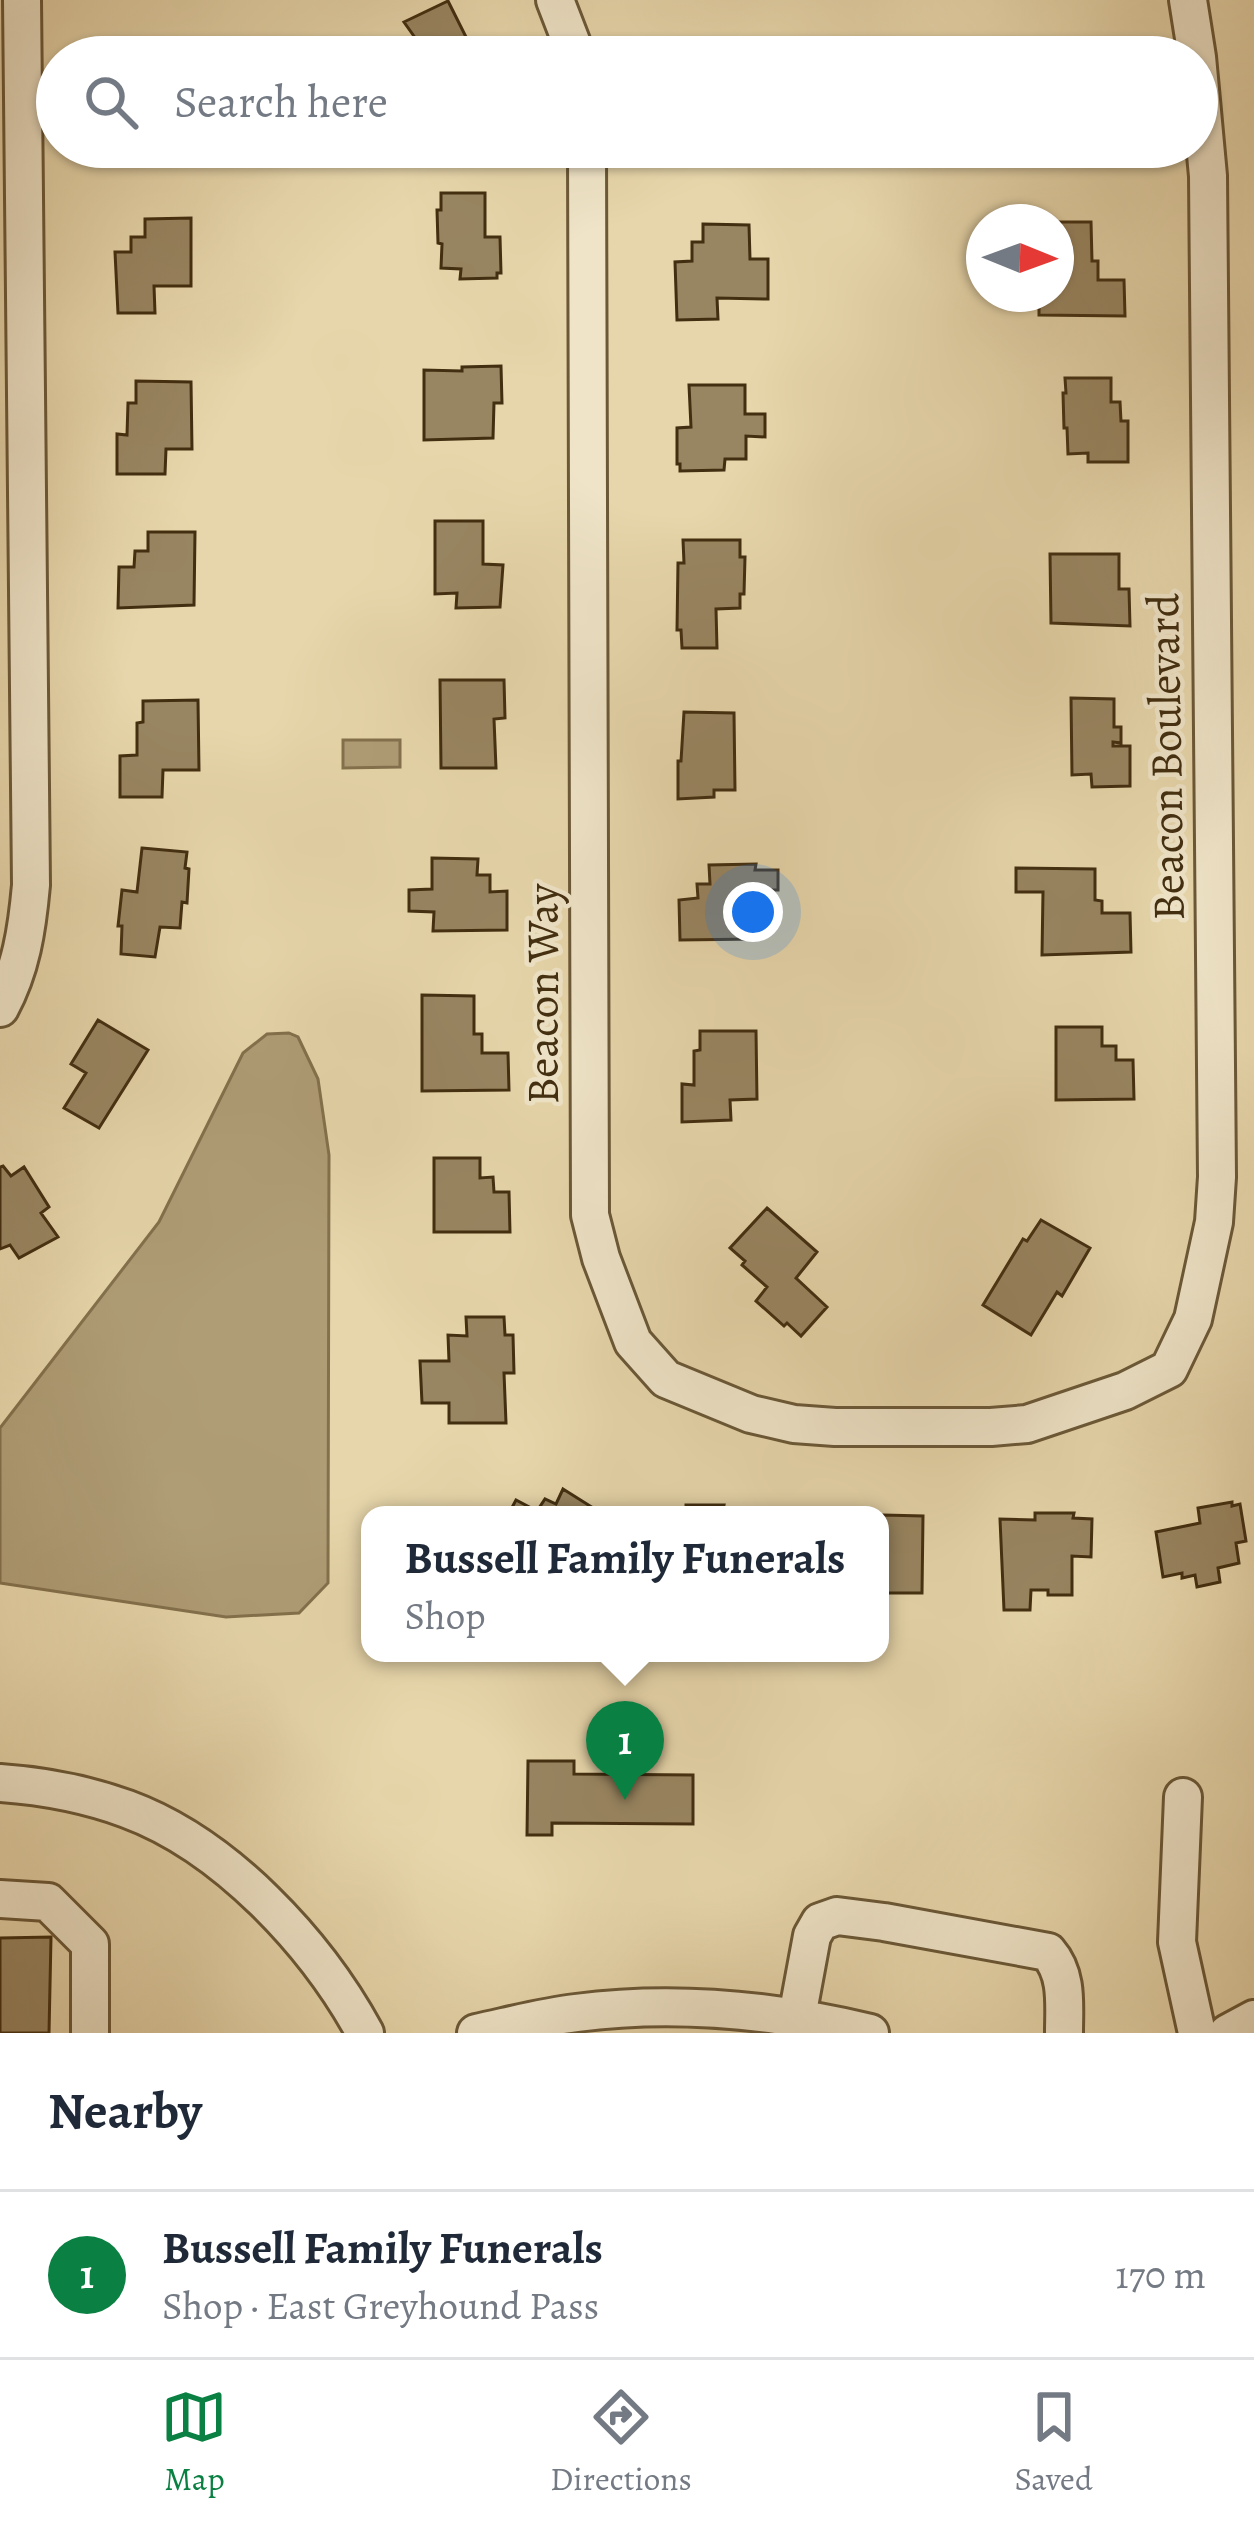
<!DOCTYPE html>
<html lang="en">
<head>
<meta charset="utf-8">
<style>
	body { margin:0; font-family:Alegreya,serif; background:#f6f6f7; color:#1f2937 }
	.compass { position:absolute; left:966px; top:204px; width:108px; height:108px; border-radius:50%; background:#fff; box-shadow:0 3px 9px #0004; rotate:91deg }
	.you { position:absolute; left:753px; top:912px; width:42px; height:42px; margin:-30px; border:9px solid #fff; border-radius:50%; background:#1a73e8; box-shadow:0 0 0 18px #1a73e833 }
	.badge { display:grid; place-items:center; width:78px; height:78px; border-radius:50%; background:#0b8043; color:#fff; font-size:39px; font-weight:700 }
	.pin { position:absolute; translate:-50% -99px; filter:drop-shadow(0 3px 6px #0008) }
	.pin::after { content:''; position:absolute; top:63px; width:42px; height:36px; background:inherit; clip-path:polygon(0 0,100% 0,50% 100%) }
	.popup { position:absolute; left:361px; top:1506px; width:528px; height:156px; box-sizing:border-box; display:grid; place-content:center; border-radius:24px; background:#fff; filter:drop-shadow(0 3px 9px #0005); font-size:39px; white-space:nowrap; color:#747a83 }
	.popup b { font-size:45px; color:#1f2937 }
	.popup::after { content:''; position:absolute; left:50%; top:100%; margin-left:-24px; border:24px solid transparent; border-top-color:#fff }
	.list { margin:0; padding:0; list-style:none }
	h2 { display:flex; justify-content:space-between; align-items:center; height:156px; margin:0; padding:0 48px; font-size:51px }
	h2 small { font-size:39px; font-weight:400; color:#747a83 }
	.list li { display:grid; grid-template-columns:78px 1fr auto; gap:36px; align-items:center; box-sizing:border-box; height:168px; padding:0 48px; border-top:3px solid #e0e1e3 }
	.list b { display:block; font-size:45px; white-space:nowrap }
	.list p { margin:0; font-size:39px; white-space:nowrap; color:#747a83 }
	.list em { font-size:39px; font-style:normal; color:#747a83 }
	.icon { flex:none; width:66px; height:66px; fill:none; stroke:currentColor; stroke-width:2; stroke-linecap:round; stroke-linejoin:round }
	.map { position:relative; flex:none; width:1254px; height:2033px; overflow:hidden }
	.search { position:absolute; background:#fff; box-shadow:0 3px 9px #0004; left:36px; right:36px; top:36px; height:132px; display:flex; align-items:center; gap:30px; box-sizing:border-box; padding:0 42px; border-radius:66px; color:#747a83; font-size:45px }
	.sheet { height:324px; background:#fff }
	nav { display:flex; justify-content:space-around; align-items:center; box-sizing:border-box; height:168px; border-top:3px solid #e0e1e3; background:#fff; font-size:33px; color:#747a83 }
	nav a { display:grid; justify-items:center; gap:6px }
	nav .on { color:#0b8043 }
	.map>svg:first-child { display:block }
	.water { fill:#af9d76; stroke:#83714d; stroke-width:3 }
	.building { fill:#988561; stroke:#422e10; stroke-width:3 }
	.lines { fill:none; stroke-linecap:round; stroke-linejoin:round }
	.minor-casing { stroke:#6b5837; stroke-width:42 }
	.minor { stroke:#efe4c8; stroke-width:36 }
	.labels { text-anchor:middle; stroke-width:9; stroke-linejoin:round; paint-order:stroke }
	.street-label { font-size:45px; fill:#422e10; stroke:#efe4c8 }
</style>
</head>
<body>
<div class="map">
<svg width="1254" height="2033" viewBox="0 0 1254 2033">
	<rect width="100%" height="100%" fill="#e7d6ab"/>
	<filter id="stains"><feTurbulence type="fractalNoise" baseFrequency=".00167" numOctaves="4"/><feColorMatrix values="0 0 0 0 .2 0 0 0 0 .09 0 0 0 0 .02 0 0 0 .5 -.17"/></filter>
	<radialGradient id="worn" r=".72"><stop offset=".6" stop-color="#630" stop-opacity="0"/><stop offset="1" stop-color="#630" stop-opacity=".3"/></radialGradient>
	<!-- water -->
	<path class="water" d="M343,740H400V767L343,768Z
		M289,1033L298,1037L318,1079L329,1155L328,1583L299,1613L226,1617L0,1583V1428L159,1222L243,1053L267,1034Z"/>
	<!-- building -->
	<path class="building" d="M448,1L469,43L476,39L484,57H392L388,51L416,39L404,22Z
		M1095,41L1097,57H1051L1050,46Z
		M122,49H180V57H122Z
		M686,147H740L741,150L687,155Z
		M441,193H485V237H500L501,273H497V278L460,279L461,269L441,268L442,244L438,243L437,210H441Z
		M191,218V286H154L155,313H118L115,252H131V237H145V219Z
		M1056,222H1091L1092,261H1098V280H1124L1125,316L1039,315V294H1056Z
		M703,224L749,225L750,259H768V299L717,298L718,319L677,320L675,262L692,261V242H703Z
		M501,366L502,403H494L493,438L424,440V370L462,371V367Z
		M1065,378H1111V402H1120L1121,421H1128V462H1088V453L1068,454L1067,428H1064L1063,393H1066Z
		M136,381L191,382L192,449H166L165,474H117V434L127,435L128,403H136Z
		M689,385H745V414H765V437L746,436V459H725L724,470L680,471V464H677V428L691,427Z
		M435,521H483V564L503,565L500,607L456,608L457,593L435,594Z
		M148,532H195L194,605L118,608L119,567H134L135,551H148Z
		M683,540H740V557H745L744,594H740V608L716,609L717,648H682L681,630H677L678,563H684Z
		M1050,554H1119V589H1129L1130,626L1051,623Z
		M440,680H504L505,718L494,719L496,768H441Z
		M1071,698L1114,699V727H1121V743L1113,742V746H1130V786L1092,787L1091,774L1072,775Z
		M198,700L199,770H163L162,797H120V756L137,755V723L143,722V701Z
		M684,712L734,713L735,790H714V797L678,799V761H681Z
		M142,848L187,852L185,868L189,869L187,903L182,902L180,928L160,927L155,957L121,954L122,926H118L122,890L137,892Z
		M432,858L478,859L477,875H490V892L507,891V930L433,931L434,912L409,911V890L432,889Z
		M756,864L755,870H778V890H756L757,939L680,940L679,900L698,898L697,884H710L709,865Z
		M1016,868L1095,869V900L1102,901V913H1130L1131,952L1042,955L1043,892H1016Z
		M422,995L474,996V1034H482V1053H508L509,1090L422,1091Z
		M98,1020L148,1050L99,1128L64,1108L86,1073L71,1064Z
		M1056,1027H1102V1046H1116V1060H1133L1134,1099L1056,1100Z
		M700,1031H756L757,1099L730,1100L731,1120L682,1122V1084L694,1085V1051L700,1050Z
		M434,1158H480V1178L493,1177L494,1192H509L510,1232H434Z
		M3,1166L11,1176L24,1167L49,1207L41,1213L58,1237L19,1258L10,1245L0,1249V1167Z
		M767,1208L817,1252L796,1278L827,1307L801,1336L787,1323L784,1326L756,1301L767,1287L742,1265L745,1261L730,1248Z
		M1041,1220L1090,1248L1062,1296L1057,1292L1031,1335L983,1305L1023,1239L1027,1241Z
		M466,1317H504L505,1335H513L514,1373H504L506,1423H449V1403H422L420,1361H449L448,1335L467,1336Z
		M563,1489L598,1511L596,1515H508L516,1500L537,1511L545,1499L556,1504Z
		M1232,1502V1506L1240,1504L1246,1541L1236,1543L1239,1563L1218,1568L1220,1582L1197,1587L1195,1575L1182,1578V1573L1163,1577L1156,1532L1200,1523L1198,1508Z
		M686,1505H724L723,1510L737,1509L735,1514L758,1515H686Z
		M1035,1513H1074L1073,1518L1092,1519L1091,1557L1072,1556V1595H1048V1590H1031L1030,1610H1004L1000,1519L1035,1520Z
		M883,1515L923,1516L922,1593H880V1532H884Z
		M528,1761H574V1774L693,1775V1824L552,1823V1835H527Z
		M51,1937L49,2033H0V1938Z"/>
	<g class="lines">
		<defs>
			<path id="minor" d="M555,0L577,57
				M1188,0L1197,57
				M587,147L590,1215L601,1258L633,1342L666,1379L751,1414L794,1424L835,1427H991L1027,1424L1125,1391L1169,1369L1193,1319L1214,1222L1217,1177L1208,176L1197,57
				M0,1008C21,969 27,930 31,885L22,0
				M0,1783C43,1786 86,1794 127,1809C225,1845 316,1943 365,2033
				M1183,1797L1177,1942L1197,2033
				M0,1899L48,1902L90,1944V2033
				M797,2017L812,1936L820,1922L837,1916L884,1922L1048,1952C1068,1975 1064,2004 1064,2033
				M476,2033C509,2026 542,2017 576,2013C674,2000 775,2010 870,2033
				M1228,2033L1254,2019"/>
		</defs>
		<!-- minor casing -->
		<use href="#minor" class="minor-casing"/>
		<!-- minor -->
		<use href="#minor" class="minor"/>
	</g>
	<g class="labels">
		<!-- street labels -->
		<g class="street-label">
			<text transform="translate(1165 757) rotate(-91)" y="16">Beacon Boulevard</text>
			<text transform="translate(542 994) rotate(-90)" y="16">Beacon Way</text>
		</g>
	</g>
	<rect width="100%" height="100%" filter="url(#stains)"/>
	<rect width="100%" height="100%" fill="url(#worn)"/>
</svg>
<svg class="compass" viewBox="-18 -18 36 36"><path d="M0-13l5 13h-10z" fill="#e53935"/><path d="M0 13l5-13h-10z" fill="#747a83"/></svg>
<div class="you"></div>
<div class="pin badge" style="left:625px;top:1800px">1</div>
<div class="popup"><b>Bussell Family Funerals</b>Shop</div>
<div class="search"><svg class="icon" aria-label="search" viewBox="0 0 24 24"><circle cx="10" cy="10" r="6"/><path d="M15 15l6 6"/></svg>Search here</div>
</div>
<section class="sheet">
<h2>Nearby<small></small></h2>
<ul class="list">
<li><span class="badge">1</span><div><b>Bussell Family Funerals</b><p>Shop · East Greyhound Pass</p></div><em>170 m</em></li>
</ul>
</section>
<nav>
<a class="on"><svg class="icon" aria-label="map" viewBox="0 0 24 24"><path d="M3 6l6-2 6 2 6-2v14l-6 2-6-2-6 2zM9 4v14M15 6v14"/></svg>Map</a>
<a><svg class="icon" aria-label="directions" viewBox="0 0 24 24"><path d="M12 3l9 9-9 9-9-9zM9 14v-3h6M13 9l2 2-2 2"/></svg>Directions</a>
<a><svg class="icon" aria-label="saved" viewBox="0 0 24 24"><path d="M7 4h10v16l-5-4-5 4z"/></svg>Saved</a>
</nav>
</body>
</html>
